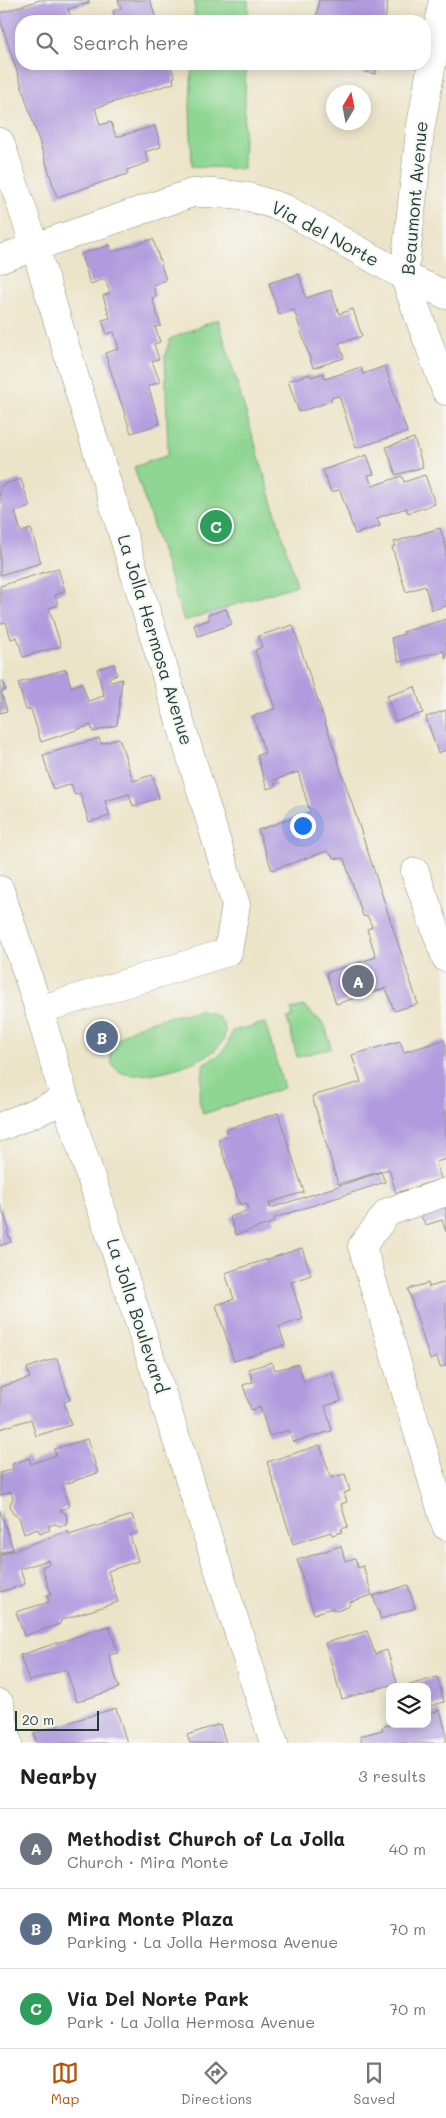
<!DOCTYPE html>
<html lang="en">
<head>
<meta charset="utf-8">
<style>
	body { margin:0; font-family:Mali,sans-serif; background:#f2f2f2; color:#202124 }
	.controls { position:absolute; right:15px; bottom:15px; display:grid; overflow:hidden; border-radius:10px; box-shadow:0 2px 12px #0003 }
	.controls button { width:45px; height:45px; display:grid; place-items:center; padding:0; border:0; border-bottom:1px solid #e0e0e0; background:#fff; color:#202124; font:25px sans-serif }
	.compass { position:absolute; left:326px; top:85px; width:45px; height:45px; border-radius:50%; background:#fff; box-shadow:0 2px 12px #0003; rotate:10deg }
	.scale { position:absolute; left:15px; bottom:12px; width:84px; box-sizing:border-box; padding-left:5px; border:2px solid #1f3d34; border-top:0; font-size:14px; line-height:18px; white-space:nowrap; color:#1f3d34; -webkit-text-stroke:4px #f6f6f2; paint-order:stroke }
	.you { position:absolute; left:302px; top:825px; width:18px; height:18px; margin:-12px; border:4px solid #fff; border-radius:50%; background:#1a73e8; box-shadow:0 0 0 8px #1a73e833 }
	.badge { display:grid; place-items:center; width:32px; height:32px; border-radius:50%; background:#b45309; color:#fff; font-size:16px; font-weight:700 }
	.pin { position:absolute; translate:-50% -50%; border:2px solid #fff; box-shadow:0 1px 5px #0006 }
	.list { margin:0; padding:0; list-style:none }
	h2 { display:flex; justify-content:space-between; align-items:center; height:65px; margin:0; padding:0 20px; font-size:21px }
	h2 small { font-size:16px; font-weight:400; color:#757577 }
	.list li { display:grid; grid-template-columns:32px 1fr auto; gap:15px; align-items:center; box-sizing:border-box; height:80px; padding:0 20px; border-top:1px solid #e0e0e0 }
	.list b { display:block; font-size:19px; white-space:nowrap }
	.list p { margin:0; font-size:16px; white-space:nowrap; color:#757577 }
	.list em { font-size:16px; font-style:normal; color:#757577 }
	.icon { flex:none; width:28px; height:28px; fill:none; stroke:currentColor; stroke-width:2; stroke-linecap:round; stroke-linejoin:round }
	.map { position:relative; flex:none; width:446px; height:1743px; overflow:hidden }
	.search { position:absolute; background:#fff; box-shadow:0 2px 12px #0003; left:15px; right:15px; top:15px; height:55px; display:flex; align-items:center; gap:12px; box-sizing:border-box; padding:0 18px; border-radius:20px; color:#757577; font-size:19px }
	.sheet { height:305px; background:#fff }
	nav { display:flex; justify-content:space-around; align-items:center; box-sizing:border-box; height:70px; border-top:1px solid #e0e0e0; background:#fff; font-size:14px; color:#757577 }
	nav a { display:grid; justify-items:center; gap:2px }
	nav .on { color:#b45309 }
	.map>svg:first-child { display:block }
	.green { fill:#8ed692; stroke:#568a63 }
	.building { fill:#b19bde }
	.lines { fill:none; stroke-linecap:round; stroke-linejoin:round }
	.minor-casing { stroke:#86907e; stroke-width:29 }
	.major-casing { stroke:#86907e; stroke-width:29 }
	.minor { stroke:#fff; stroke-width:28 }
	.major { stroke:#fff; stroke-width:28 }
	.labels { text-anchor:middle; stroke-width:4; stroke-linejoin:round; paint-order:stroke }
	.street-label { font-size:18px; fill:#1f3d34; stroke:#f6f6f2 }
</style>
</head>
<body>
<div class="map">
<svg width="446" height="1743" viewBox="0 0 446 1743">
	<rect width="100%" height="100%" fill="#f6f6f2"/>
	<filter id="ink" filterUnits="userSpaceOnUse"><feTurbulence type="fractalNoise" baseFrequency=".02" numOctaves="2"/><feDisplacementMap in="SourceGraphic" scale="10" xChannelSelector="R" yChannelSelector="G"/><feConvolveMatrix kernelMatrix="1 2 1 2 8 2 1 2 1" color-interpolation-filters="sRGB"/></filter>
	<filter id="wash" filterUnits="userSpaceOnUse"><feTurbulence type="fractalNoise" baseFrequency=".0096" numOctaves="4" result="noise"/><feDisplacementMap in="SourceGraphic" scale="20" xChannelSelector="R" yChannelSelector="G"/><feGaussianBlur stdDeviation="1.12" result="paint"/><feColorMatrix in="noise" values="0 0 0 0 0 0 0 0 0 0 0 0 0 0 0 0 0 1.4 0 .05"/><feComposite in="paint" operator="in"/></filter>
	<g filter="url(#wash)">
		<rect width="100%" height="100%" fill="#ece4c8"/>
		<!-- green -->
		<path class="green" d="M195,0H248V21H194Z
			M192,64H246L243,169L192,166L190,106Z
			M218,319L297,585L184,621L134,467L168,455L165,355L170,339Z
			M304,1006L325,1025L331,1048L297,1057L287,1018L293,1017L291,1009Z
			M200,1011C223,1012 235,1033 215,1050C199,1064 147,1079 126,1074C121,1073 117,1070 113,1066C96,1027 174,1015 200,1011Z
			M265,1023L284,1088L203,1114L199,1100L204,1063C220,1056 228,1049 232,1031Z"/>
		<g id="blocks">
			<!-- building -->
			<path class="building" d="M40,0H89V3L68,9L72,21H21V64H170L175,77L173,78L174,83L95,108L100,125L111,122L116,137L155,126L161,147L145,152L149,162L127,170L128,174L57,197L0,19V13Z
				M118,0H150L157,21H116L113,11L121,8Z
				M319,0H388L385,21H316Z
				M358,64H377L376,74L364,72L365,66Z
				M153,239L166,280L153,285L156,296L152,298L161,326L155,327L160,342L154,344L159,359L152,361L160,382L148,386L160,424L131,433L105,353L119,349L114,332L107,334L102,320L110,318L103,296L110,293L105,279L90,284L81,254L110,245L112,252Z
				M299,274L306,298L331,290L339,314L353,309L362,336L339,343L344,358L313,368L294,310L279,315L269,283Z
				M385,366L407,432L356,448L339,396L331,398L332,401L299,412L288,381L310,374L311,377L323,373L325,379L361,367L363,374Z
				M414,438L423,467L396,475L386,447Z
				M367,455L374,474L368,475L372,486L402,476L404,482L425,475L435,504L408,513L406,508L377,518L380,526L355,534L340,490L331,492L323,470Z
				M21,479L30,507L15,512L21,532L31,529L41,563L0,575V486Z
				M440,528L446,547V606L432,610L425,586L406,592L392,547L396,546L394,542Z
				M58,568L65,591L55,595L58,605L49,608L61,646L23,657L17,637L11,639L6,622L0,624V586Z
				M226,609L232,624L198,636L194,625L209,620L208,615Z
				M446,619V659L443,651L399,662L391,638L404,634L403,632Z
				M293,625L418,1004L394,1011L386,988L336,1004L326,973L376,957L367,929L372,927L368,917L363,916L344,859L334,858L327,851L272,870L258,830L310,812L298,772L274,780L276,786L267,789L257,755L265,753L253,716L275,709L255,650L262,647L258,636Z
				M114,664L117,675L109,677L111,682L122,679L117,725L93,732L91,725L41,742L31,709L26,710L18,683L66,669L71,687L82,683L88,701L104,696L97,669Z
				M3,681L6,690L1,692L7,711L0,713V682Z
				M415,687L423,713L395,721L387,696Z
				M446,710V750L438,753L426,717Z
				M99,738L101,744L119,738L133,781L152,775L159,798L133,806L129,794L105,801L110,816L89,822L80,793L75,795L71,784L53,790L43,755Z
				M444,1040L446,1045V1159L436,1162L441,1179L396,1193L389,1169L338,1184L312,1096L361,1082L352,1055L400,1041L404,1052Z
				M278,1113L304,1192L269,1203L271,1208L381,1172L385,1182L274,1218L275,1222L236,1235L230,1217L249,1210L247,1203L240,1205L218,1139L227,1136L225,1130Z
				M446,1201V1232L442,1220L426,1225L420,1215Z
				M0,1204L9,1230L7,1231L11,1242L0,1246Z
				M302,1248L311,1275L291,1282L303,1319L279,1327L285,1345L234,1361L216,1305L234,1299L225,1273Z
				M446,1282V1366L440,1367L437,1357L430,1360L408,1289L428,1283L429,1287Z
				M57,1358L70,1400L64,1402L71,1425L36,1436L31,1419L0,1429V1387L30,1378L27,1368Z
				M272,1362L275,1370L298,1364L304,1382L332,1373L341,1401L325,1406L332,1431L293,1442L289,1430L269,1436L260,1407L251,1410L243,1385L253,1382L249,1369Z
				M87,1439L98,1473L62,1485L69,1507L60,1510L66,1514L67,1520L66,1525L60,1526L55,1524L48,1526L50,1530L40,1534L38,1529L24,1534L19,1517L13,1514L10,1505L13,1498L11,1492L0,1495V1473L13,1469L12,1464L29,1458L31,1464L56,1455L54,1449Z
				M320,1445L331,1478L345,1474L350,1491L344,1493L347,1502L341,1504L348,1527L341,1529L342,1532L332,1535L331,1532L293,1544L267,1462Z
				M0,1510L13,1549L0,1553Z
				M132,1515L138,1532L130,1535L138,1561L108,1571L118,1602L61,1620L60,1624L24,1636L16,1612L49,1602L47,1595L51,1594L42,1567L49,1564L48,1560L20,1569L25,1584L0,1592V1555L68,1531L69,1535Z
				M341,1546L345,1561L355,1558L358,1568L363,1566L372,1595L350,1602V1604L348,1607L337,1611L332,1608L314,1614L297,1560Z
				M408,1585L415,1608L381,1619L373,1596Z
				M109,1626L118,1653L109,1655L119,1688L77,1702L66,1669L29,1681L20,1655Z
				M367,1631L375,1654L387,1650L397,1683L342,1699L325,1643Z
				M437,1677L444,1702L427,1707V1687H403Z
				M116,1708L127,1743H37L34,1733Z
				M440,1710L446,1732V1743H362L360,1736L383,1730L382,1727L391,1724H427V1714Z
				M220,1724L226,1743H190L187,1735Z"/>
		</g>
	</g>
	<g filter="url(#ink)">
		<use href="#blocks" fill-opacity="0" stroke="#86907e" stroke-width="1"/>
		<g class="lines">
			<defs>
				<path id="minor" d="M443,0L420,131L404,276L446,391
					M0,142L35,247L236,905L228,952L39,1010
					M0,259L192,193H215L249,197L284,208L404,276L446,295
					M415,872L446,958
					M0,1127L65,1100
					M446,1192L388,1212L362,1246L446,1526
					M0,1704L8,1743"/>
				<path id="major" d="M0,890L39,1010L65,1100L128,1288L274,1743"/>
			</defs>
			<!-- minor casing -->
			<use href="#minor" class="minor-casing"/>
			<!-- major casing -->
			<use href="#major" class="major-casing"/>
			<!-- minor -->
			<use href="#minor" class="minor"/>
			<!-- major -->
			<use href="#major" class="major"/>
		</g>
	</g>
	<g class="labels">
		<!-- street labels -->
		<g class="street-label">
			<text transform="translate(415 198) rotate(-85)" y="6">Beaumont Avenue</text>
			<text transform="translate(325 234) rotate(28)" y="6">Via del Norte</text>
			<text transform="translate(155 640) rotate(73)" y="6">La Jolla Hermosa Avenue</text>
			<text transform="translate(137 1316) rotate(72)" y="6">La Jolla Boulevard</text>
		</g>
	</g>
</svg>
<div class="controls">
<button><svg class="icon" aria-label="layers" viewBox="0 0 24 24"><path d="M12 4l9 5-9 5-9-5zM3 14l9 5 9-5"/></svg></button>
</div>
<svg class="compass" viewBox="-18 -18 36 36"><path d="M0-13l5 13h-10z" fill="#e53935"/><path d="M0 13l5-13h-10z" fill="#757577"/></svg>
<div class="scale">20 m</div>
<div class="you"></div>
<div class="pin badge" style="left:358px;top:981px;background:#6b7280">A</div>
<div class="pin badge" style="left:102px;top:1037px;background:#5c6f8a">B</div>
<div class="pin badge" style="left:216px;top:526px;background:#2e9e5b">C</div>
<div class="search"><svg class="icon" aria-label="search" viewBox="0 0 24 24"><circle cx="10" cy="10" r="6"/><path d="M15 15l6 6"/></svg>Search here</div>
</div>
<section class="sheet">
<h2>Nearby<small>3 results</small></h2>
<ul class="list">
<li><span class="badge" style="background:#6b7280">A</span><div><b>Methodist Church of La Jolla</b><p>Church · Mira Monte</p></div><em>40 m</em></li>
<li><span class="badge" style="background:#5c6f8a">B</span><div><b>Mira Monte Plaza</b><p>Parking · La Jolla Hermosa Avenue</p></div><em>70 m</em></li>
<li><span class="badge" style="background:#2e9e5b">C</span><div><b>Via Del Norte Park</b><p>Park · La Jolla Hermosa Avenue</p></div><em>70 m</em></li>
</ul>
</section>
<nav>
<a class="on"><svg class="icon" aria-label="map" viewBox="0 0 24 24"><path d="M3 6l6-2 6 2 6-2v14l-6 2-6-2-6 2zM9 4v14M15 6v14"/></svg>Map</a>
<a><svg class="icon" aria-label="directions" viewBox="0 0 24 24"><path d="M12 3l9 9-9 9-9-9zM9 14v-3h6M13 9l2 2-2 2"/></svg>Directions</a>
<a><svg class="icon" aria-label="saved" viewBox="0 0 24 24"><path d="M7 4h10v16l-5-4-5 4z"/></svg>Saved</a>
</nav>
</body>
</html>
